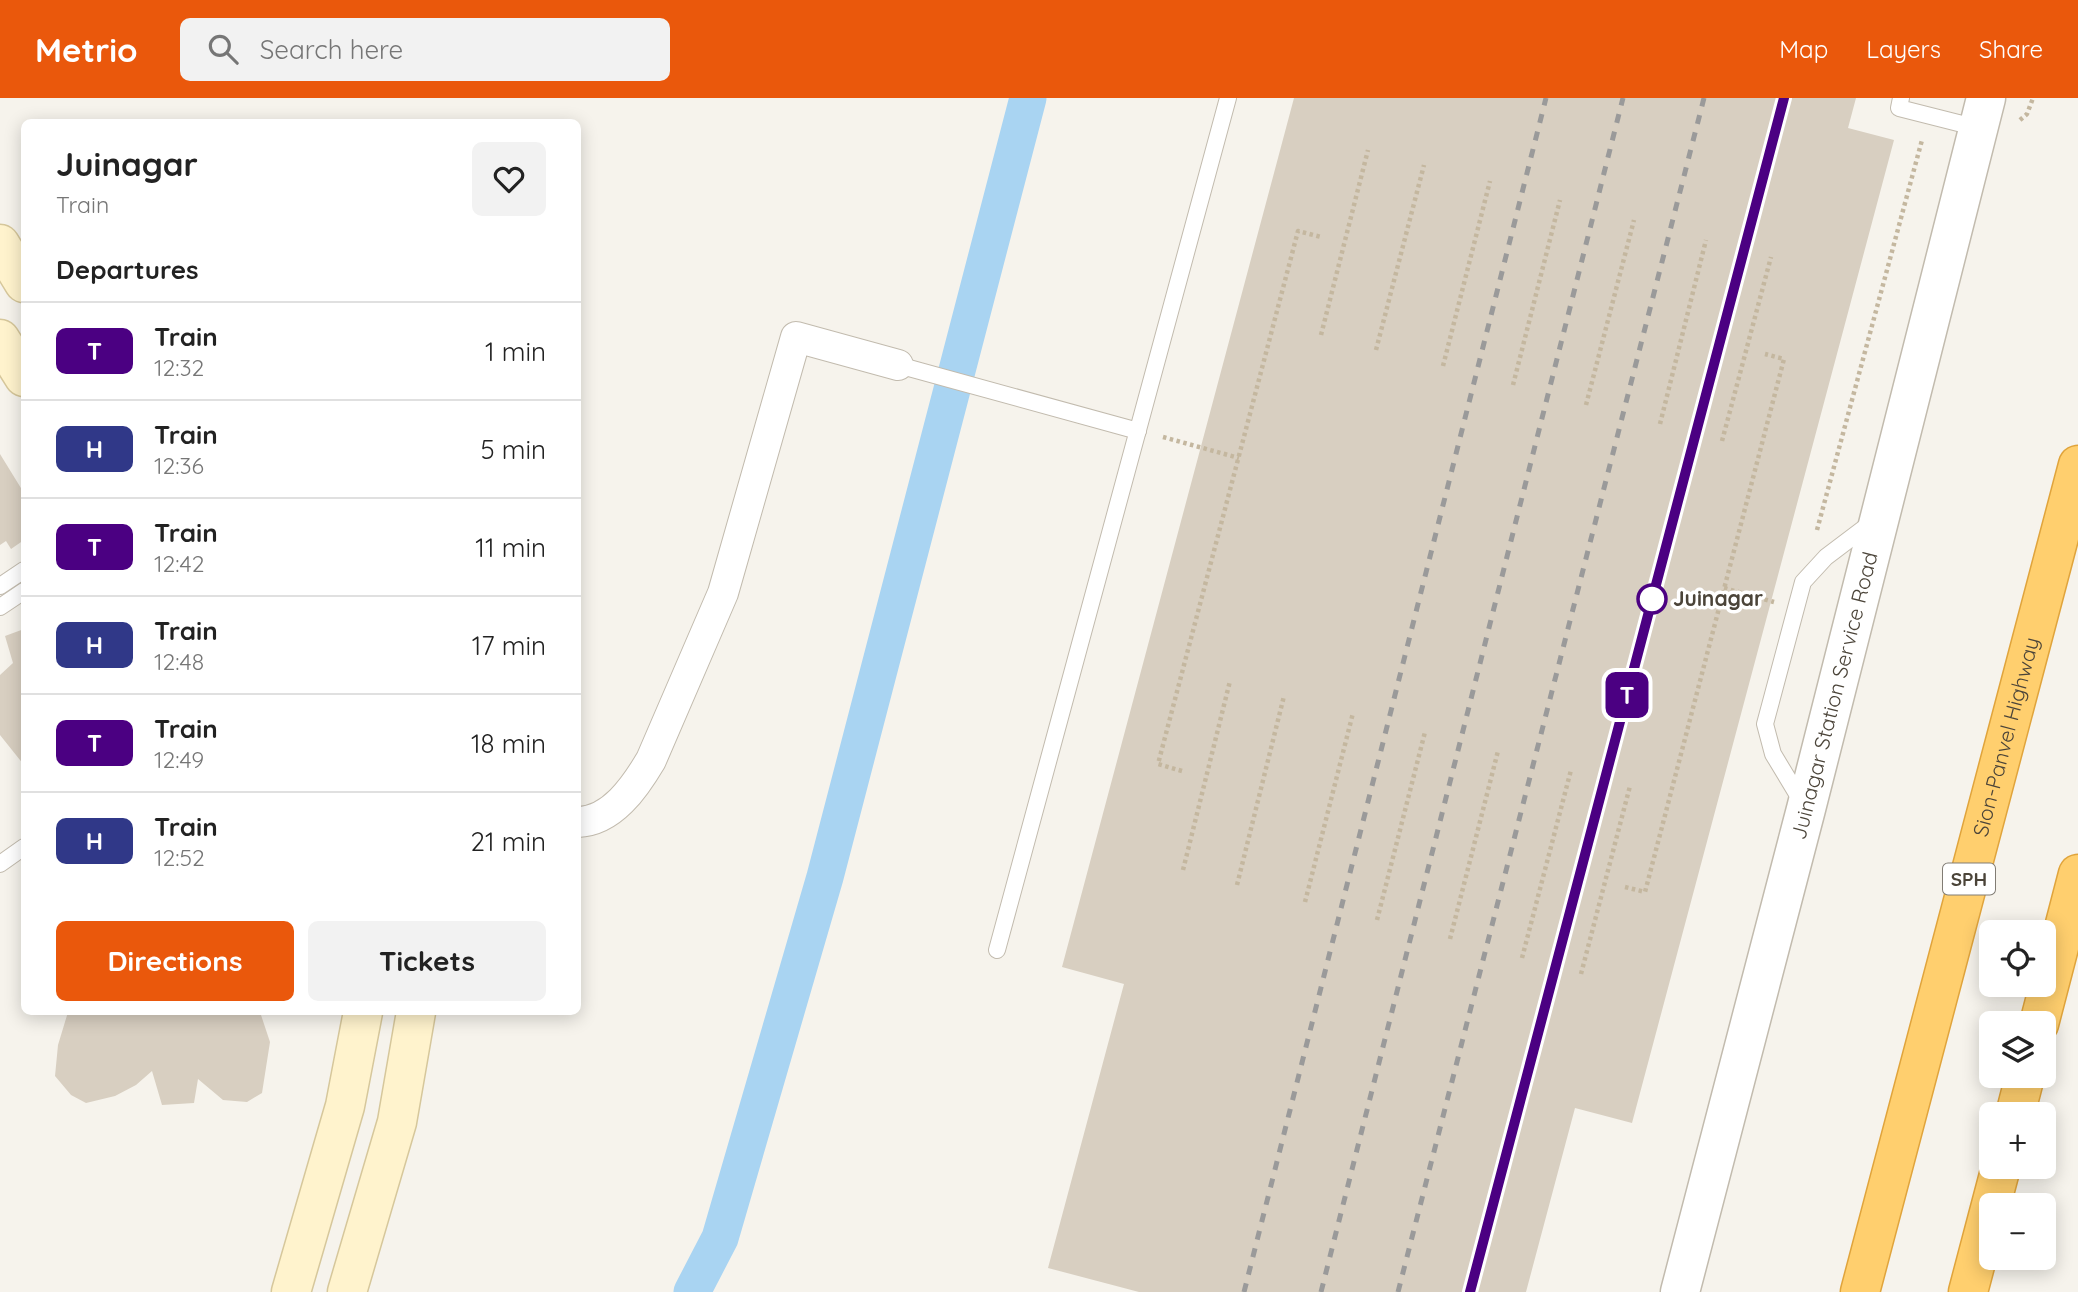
<!DOCTYPE html>
<html lang="en">
<head>
<meta charset="utf-8">
<style>
	:root { --surface:#fff; --page:#f2f2f2; --text:#222; --muted:#767676; --line:#e0e0e0; --accent:#ea580c }
	body { margin:0; font-family:Quicksand,sans-serif; background:var(--page); color:var(--text); height:100vh; display:flex; flex-direction:column; font-size:26px; white-space:nowrap }
	* { box-sizing:border-box; margin:0 }
	p { font-size:23px; color:var(--muted) }
	.icon { flex:none; width:38px; height:38px; fill:none; stroke:currentColor; stroke-width:2; stroke-linecap:round; stroke-linejoin:round }
	.map { position:relative; flex:1; overflow:hidden }
	.panel { position:absolute; left:21px; top:21px; width:560px; height:896px; display:flex; flex-direction:column; background:var(--surface); border-radius:10px; box-shadow:0 4px 18px #0003 }
	.panel>* { flex:none }
	.badge { padding:0 14px; border-radius:10px; font-size:24px; line-height:46px }
	.fabs { position:absolute; left:1979px; top:822px; display:grid; gap:14px }
	.fabs a { display:grid; place-items:center; width:77px; height:77px; border-radius:10px; background:var(--surface); box-shadow:0 4px 18px #0003; font-size:35px }
	.map>.badge { position:absolute; translate:-50% -50%; box-shadow:0 0 0 4px #fff }
	h2 { padding:0 35px; font-size:26px; line-height:63px }
	.round { display:grid; place-items:center; flex:none; width:74px; height:74px; border-radius:10px; background:var(--page) }
	.summary { display:flex; align-items:center; justify-content:space-between; height:119px; padding:0 35px }
	h1 { font-size:33px; font-weight:800; line-height:52px }
	.primary-button { display:flex; gap:14px; margin-top:auto; padding:14px 35px }
	.primary-button a { flex:1; height:80px; border-radius:10px; background:var(--accent); color:#fff; font-size:28px; font-weight:800; line-height:80px; text-align:center }
	.primary-button a+a { background:var(--page); color:var(--text) }
	ul { padding:0; list-style:none }
	li { display:flex; align-items:center; gap:21px; height:98px; padding:0 35px; border-top:2px solid var(--line) }
	li div { flex:1 }
	li b { display:block; font-size:26px }
	li em { font-style:normal }
	li .badge { min-width:77px; font-weight:700; text-align:center }
	header { display:flex; align-items:center; gap:42px; box-sizing:border-box; height:98px; padding:0 35px; background:var(--accent); color:#fff }
	header strong { font-size:33px }
	nav { display:flex; gap:38px; margin-inline-start:auto; font-size:24px }
	.search { width:490px; height:63px; background:var(--page); display:flex; align-items:center; gap:18px; box-sizing:border-box; padding:0 24px; border-radius:10px; color:var(--muted); font-size:26px }
	.map>svg:first-child { display:block }
</style>
</head>
<body>
<header>
<strong>Metrio</strong>
<div class="search"><svg class="icon" aria-label="search" viewBox="0 0 24 24"><circle cx="10" cy="10" r="6"/><path d="M15 15l6 6"/></svg>Search here</div>
<nav><a>Map</a><a>Layers</a><a>Share</a></nav>
</header>
<div class="map">
<svg width="2078" height="1194" viewBox="0 0 2078 1194">
	<rect width="100%" height="100%" fill="#f6f3ec"/>
	<g fill="none" stroke-linecap="round" stroke-linejoin="round">
		<polyline stroke="#a9d4f2" stroke-width="37" points="692,1194 720,1140 825,779 1028,0"/>
	</g>
	<g fill="#d8cfc1">
		<polygon points="1294,0 1856,0 1848,30 1894,42 1632,1025 1575,1010 1526,1194 1139,1194 1048,1170 1124,886 1062,869"/>
		<polygon points="0,356 24,395 24,430 21,432 24,442 11,451 6,443 0,447"/>
		<polygon points="24,531 24,667 0,637 0,577 13,565 5,538"/>
		<polygon points="68,914 260,914 270,944 262,995 247,1004 223,1002 198,981 194,1005 162,1007 152,973 136,987 115,998 86,1005 71,997 55,978 58,947"/>
	</g>
	<g fill="none" stroke-linecap="round" stroke-linejoin="round">
		<defs>
			<g id="service">
				<polyline points="1901,0 1899,10 1978,30"/>
				<polyline points="898,267 1138,333"/>
				<polyline points="0,488 24,472"/>
				<polyline points="0,509 24,493"/>
				<polyline points="1802,704 1773,656 1765,626 1803,484 1826,459 1871,425"/>
				<polyline points="0,766 24,749"/>
				<polyline points="997,852 1228,0"/>
			</g>
			<path id="minor" d="M 578,724 C 612,723 635,689 651,662 L 723,495 L 796,239 L 898,267"/>
			<g id="tertiary">
				<path id="s1" d="M 1680,1194 L 1806,711 L 1986,0"/>
			</g>
			<g id="secondary">
				<polyline points="0,146 24,185"/>
				<polyline points="0,241 24,279"/>
				<polyline points="291,1194 345,1008 363,914"/>
				<polyline points="347,1194 397,1024 416,914"/>
			</g>
			<g id="motorway">
				<polyline points="2039,926 2078,776"/>
				<polyline points="2015,1017 2025,978"/>
				<path id="s2" d="M 1860,1194 L 2078,367"/>
				<polyline points="1968,1194 2001,1069"/>
			</g>
		</defs>
		<use href="#service" stroke="#c2bbae" stroke-width="18"/>
		<use href="#minor" stroke="#c2bbae" stroke-width="32"/>
		<use href="#tertiary" stroke="#c2bbae" stroke-width="41"/>
		<use href="#secondary" stroke="#d6c79b" stroke-width="41"/>
		<use href="#motorway" stroke="#e0a43c" stroke-width="41"/>
		<g stroke="#c4b79f" stroke-width="4.5" stroke-dasharray="3.5 3.5" stroke-linecap="butt">
			<polyline points="2020,22 2027,16 2033,0"/>
			<polyline points="1321,237 1368,52"/>
			<polyline points="1376,252 1424,67"/>
			<polyline points="1443,268 1490,83"/>
			<polyline points="1513,287 1560,102"/>
			<polyline points="1586,307 1634,122"/>
			<polyline points="1660,326 1706,142"/>
			<polyline points="1163,339 1239,360"/>
			<polyline points="1722,343 1771,159"/>
			<polyline points="1817,432 1922,42"/>
			<polyline points="1724,490 1774,504"/>
			<polyline points="1182,673 1158,666 1298,133 1321,139"/>
			<polyline points="1183,772 1230,583"/>
			<polyline points="1237,787 1284,598"/>
			<polyline points="1625,789 1645,794 1784,261 1765,256"/>
			<polyline points="1305,804 1353,615"/>
			<polyline points="1377,822 1425,634"/>
			<polyline points="1450,841 1498,653"/>
			<polyline points="1522,860 1571,672"/>
			<polyline points="1581,876 1630,688"/>
		</g>
		<use href="#service" stroke="#fff" stroke-width="16"/>
		<use href="#minor" stroke="#fff" stroke-width="30"/>
		<use href="#tertiary" stroke="#fff" stroke-width="38"/>
		<use href="#secondary" stroke="#fff3cd" stroke-width="38"/>
		<use href="#motorway" stroke="#ffcf6e" stroke-width="38"/>
		<g stroke="#9a9a9a" stroke-width="5" stroke-dasharray="9 9" stroke-linecap="butt">
			<polyline points="1244,1194 1546,0"/>
			<polyline points="1321,1194 1623,0"/>
			<polyline points="1398,1194 1704,0"/>
			<polyline points="1470,1194 1784,0"/>
		</g>
	</g>
	<g fill="none" stroke-linecap="round" stroke-linejoin="round">
		<defs>
			<polyline id="line" points="1470,1194 1784,0"/>
		</defs>
		<use href="#line" stroke="#fff" stroke-width="16"/>
		<use href="#line" stroke="#4b0082" stroke-width="10"/>
	</g>
	<circle fill="#fff" stroke="#4b0082" stroke-width="3.5" cx="1652" cy="501" r="14"/>
	<g text-anchor="middle" stroke-width="7" stroke-linejoin="round" paint-order="stroke">
		<rect fill="#fff" stroke="#817c74" stroke-width="2" x="1943" y="765.5" width="52" height="31" rx="5"/>
		<g font-size="19" font-weight="bold" fill="#4b4439">
			<text x="1969" y="788">SPH</text>
		</g>
		<g font-size="21" font-weight="bold" fill="#4b4439" stroke="#fff" text-anchor="start">
			<text x="1673" y="508">Juinagar</text>
		</g>
		<g font-size="21" fill="#4b4439" stroke="#fff">
			<text dy="7" stroke="none"><textPath href="#s1" startOffset="616">Juinagar Station Service Road</textPath></text>
			<text dy="7" stroke="none"><textPath href="#s2" startOffset="574">Sion-Panvel Highway</textPath></text>
		</g>
	</g>
</svg>
<div class="fabs">
<a><svg class="icon" aria-label="locate" viewBox="0 0 24 24"><circle cx="12" cy="12" r="6"/><path d="M12 2v4M12 18v4M2 12h4M18 12h4"/></svg></a>
<a><svg class="icon" aria-label="layers" viewBox="0 0 24 24"><path d="M12 4l9 5-9 5-9-5zM3 14l9 5 9-5"/></svg></a>
<a>+</a>
<a>−</a>
</div>
<b class="badge" style="left:1627px;top:597px;background:#4b0082;color:#fff">T</b>
<section class="panel">
<div class="summary"><div><h1>Juinagar</h1><p>Train</p></div><a class="round"><svg class="icon" aria-label="heart" viewBox="0 0 24 24"><path d="M12 20l-8-8c-3-5 5-10 8-4 3-6 11-1 8 4z"/></svg></a></div>
<h2>Departures</h2>
<ul>
<li><span class="badge" style="background:#4b0082;color:#fff">T</span><div><b>Train</b><p>12:32</p></div><em>1 min</em></li>
<li><span class="badge" style="background:#303888;color:#fff">H</span><div><b>Train</b><p>12:36</p></div><em>5 min</em></li>
<li><span class="badge" style="background:#4b0082;color:#fff">T</span><div><b>Train</b><p>12:42</p></div><em>11 min</em></li>
<li><span class="badge" style="background:#303888;color:#fff">H</span><div><b>Train</b><p>12:48</p></div><em>17 min</em></li>
<li><span class="badge" style="background:#4b0082;color:#fff">T</span><div><b>Train</b><p>12:49</p></div><em>18 min</em></li>
<li><span class="badge" style="background:#303888;color:#fff">H</span><div><b>Train</b><p>12:52</p></div><em>21 min</em></li>
</ul>
<div class="primary-button"><a>Directions</a><a>Tickets</a></div>
</section>
</div>
</body>
</html>
